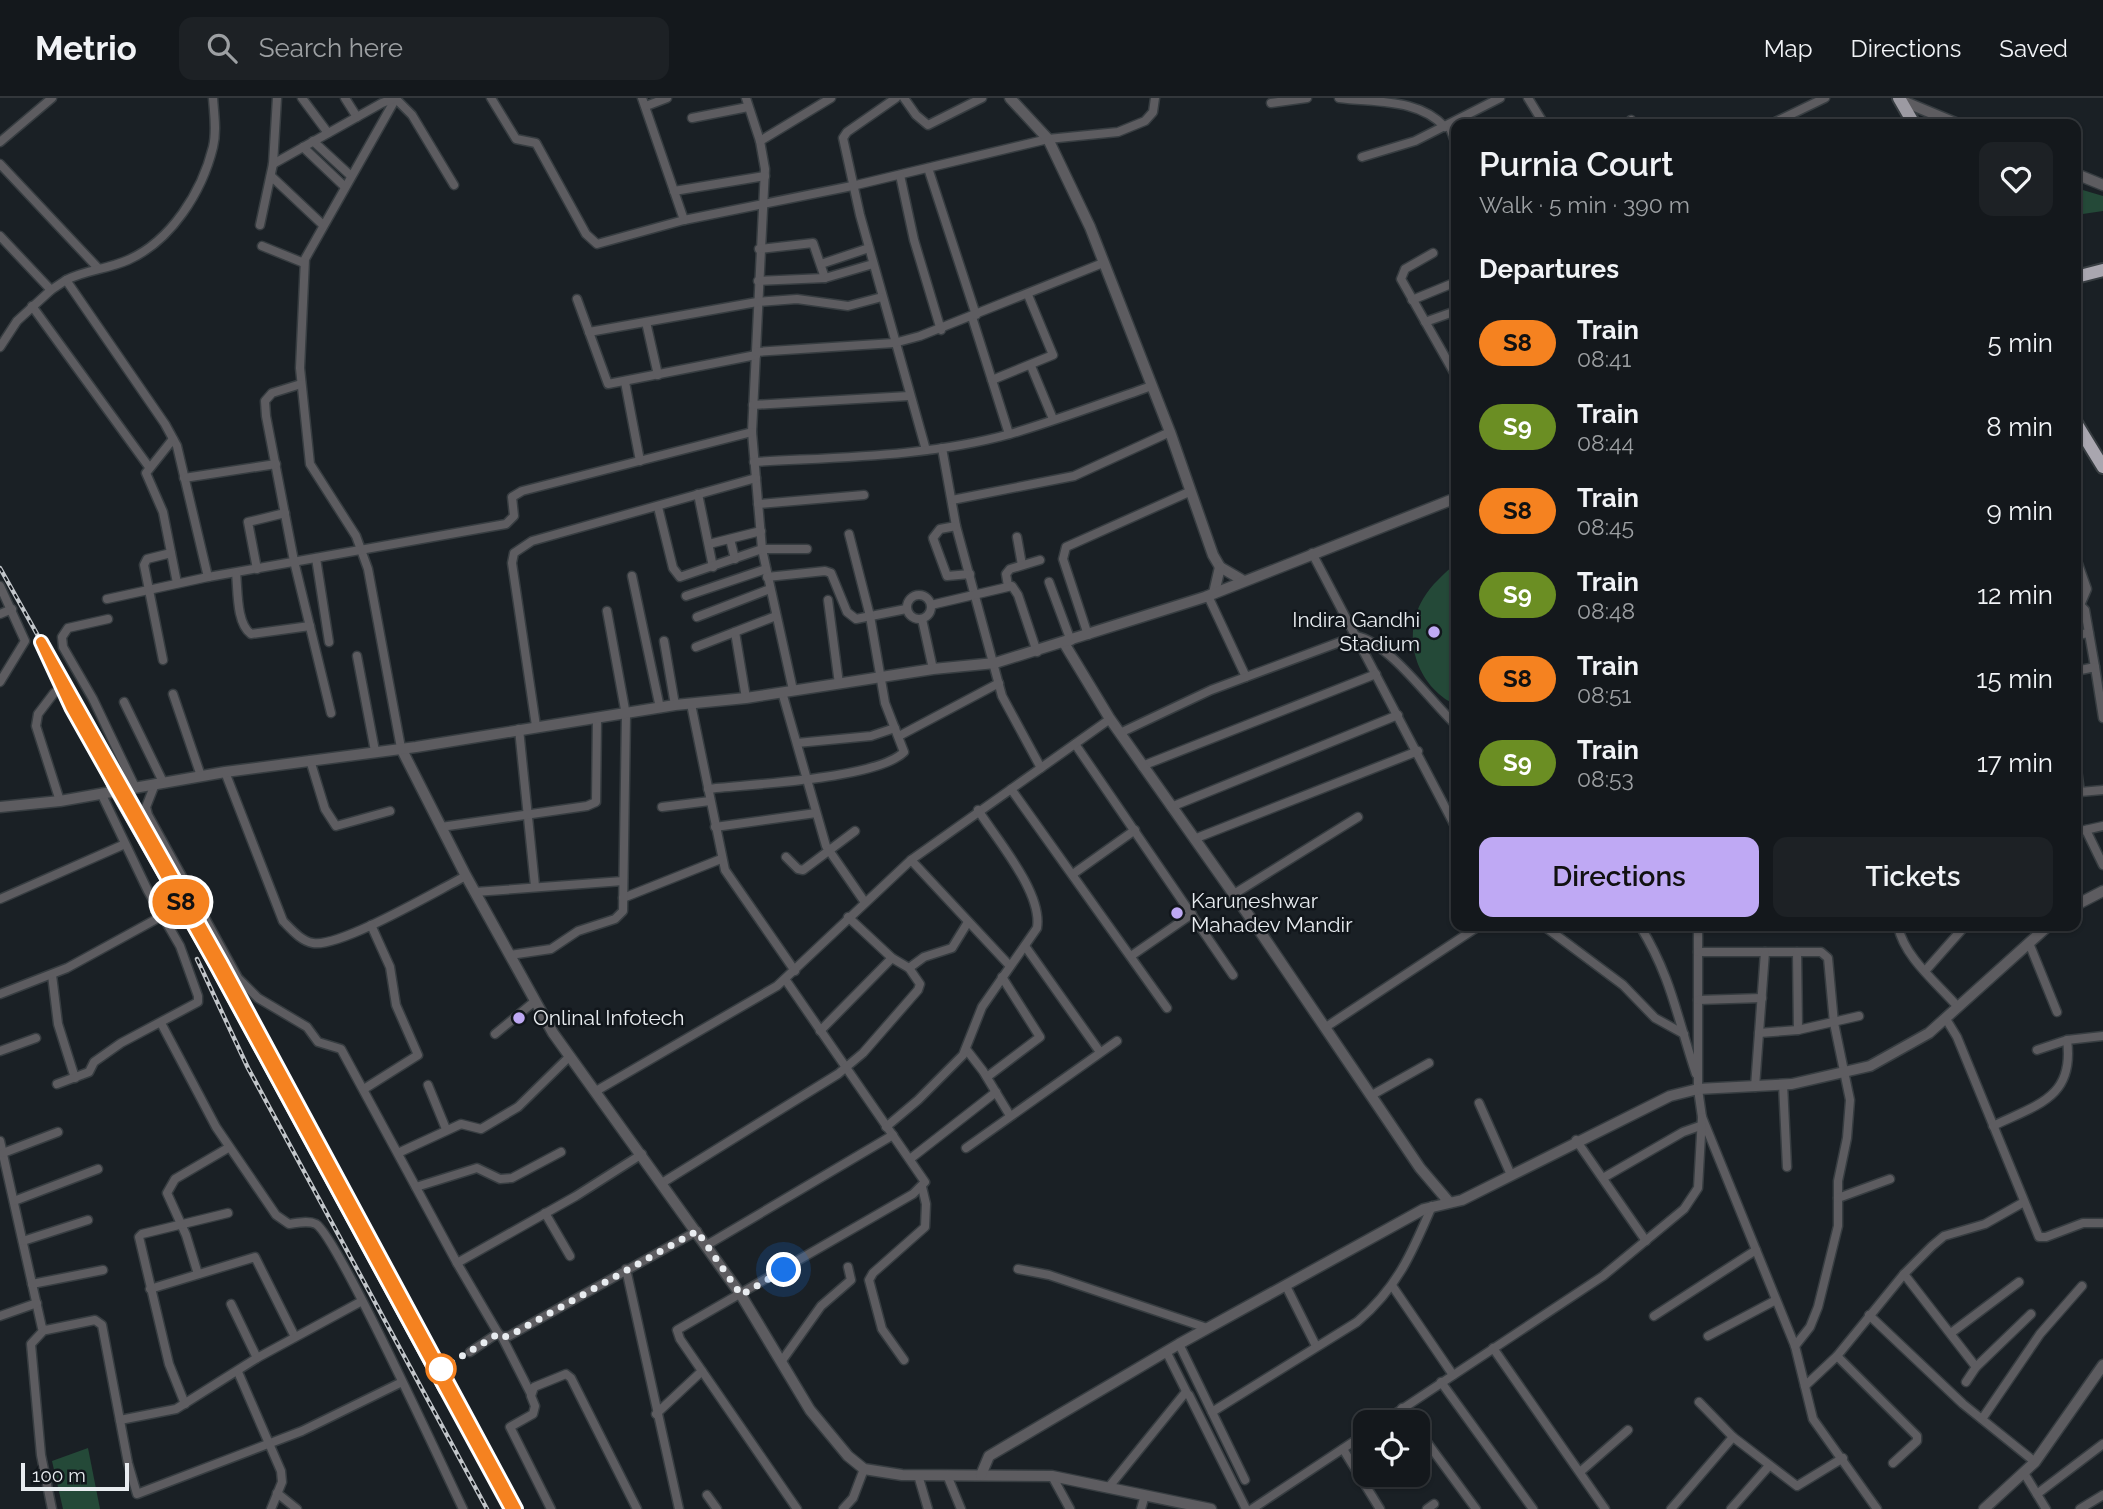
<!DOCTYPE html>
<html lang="en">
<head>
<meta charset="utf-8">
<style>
	:root { --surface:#14181c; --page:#1d2125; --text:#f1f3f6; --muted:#9da0a3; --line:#33373b; --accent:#bfa9f4 }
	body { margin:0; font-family:Raleway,sans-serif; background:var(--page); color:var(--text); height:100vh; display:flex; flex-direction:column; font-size:26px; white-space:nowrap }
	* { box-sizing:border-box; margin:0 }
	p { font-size:23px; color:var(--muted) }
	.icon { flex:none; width:38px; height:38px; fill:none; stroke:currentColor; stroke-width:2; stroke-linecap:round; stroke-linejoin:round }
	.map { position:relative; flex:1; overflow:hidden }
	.side { position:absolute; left:1451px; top:21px; width:630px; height:812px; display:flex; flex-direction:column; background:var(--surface); border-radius:14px; box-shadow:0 2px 5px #0004,0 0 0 2px var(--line) }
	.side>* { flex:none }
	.badge { padding:0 14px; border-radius:23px; font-size:24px; line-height:46px }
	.controls { position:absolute; left:1353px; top:1312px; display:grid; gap:14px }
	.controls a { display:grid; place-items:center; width:77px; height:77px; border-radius:14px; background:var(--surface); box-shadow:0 2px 5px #0004,0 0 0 2px var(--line); font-size:35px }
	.scale { position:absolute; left:21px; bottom:18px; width:108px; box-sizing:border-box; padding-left:7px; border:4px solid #e8ecf0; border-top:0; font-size:19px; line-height:24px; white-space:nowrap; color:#e8ecf0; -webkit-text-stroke:5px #11161b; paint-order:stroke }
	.you { position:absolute; width:35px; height:35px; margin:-18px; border:5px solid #fff; border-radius:50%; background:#1a73e8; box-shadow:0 0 0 10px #1a73e833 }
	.map>.badge { position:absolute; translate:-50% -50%; box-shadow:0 0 0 4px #fff }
	h2 { padding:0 28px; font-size:26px; line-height:63px }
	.round { display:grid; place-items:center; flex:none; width:74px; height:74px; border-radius:14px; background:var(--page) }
	.head { display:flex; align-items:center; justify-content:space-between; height:119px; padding:0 28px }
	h1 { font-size:33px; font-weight:600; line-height:52px }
	.cta { display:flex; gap:14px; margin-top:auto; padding:14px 28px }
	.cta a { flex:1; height:80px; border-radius:14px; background:var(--accent); color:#111; font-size:28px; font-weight:600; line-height:80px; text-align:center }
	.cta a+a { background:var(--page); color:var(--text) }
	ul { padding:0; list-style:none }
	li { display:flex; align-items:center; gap:21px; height:84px; padding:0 28px }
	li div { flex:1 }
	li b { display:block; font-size:26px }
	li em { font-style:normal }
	li .badge { min-width:77px; font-weight:700; text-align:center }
	header { display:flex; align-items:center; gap:42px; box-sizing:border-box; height:98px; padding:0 35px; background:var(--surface); border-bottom:2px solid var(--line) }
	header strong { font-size:33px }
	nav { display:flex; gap:38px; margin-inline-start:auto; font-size:24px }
	.search { width:490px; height:63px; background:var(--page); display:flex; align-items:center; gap:18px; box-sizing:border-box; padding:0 24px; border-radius:14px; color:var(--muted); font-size:26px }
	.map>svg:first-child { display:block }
</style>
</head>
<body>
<header>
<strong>Metrio</strong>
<div class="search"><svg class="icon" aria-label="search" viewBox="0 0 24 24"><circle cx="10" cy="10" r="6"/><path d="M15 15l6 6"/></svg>Search here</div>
<nav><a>Map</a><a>Directions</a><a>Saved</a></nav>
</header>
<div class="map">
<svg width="2103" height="1411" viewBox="0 0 2103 1411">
	<rect width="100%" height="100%" fill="#1a2025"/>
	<g fill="#244938">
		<polygon points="2076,90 2103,98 2103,113 2076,117"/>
		<path d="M 1456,465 L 1456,607 C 1416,588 1401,538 1423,501 C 1431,487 1444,476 1456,465 Z"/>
		<polygon points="88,1350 100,1411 63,1411 52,1363"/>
	</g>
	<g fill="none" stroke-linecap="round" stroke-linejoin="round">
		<defs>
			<g id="minor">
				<polyline points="302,0 328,35"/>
				<polyline points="345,0 357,19"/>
				<polyline points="396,0 305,161 300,270 310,366 356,438 368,471 401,650"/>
				<polyline points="491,0 516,41 536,45 586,136 597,146 684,122 852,88 1048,41 1118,34 1145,23 1153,14 1155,0"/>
				<polyline points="642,0 684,122"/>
				<polyline points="746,0 760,43 765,71 752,334 762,451 793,592"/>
				<polyline points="896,0 847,34 843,40 860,117 926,352"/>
				<polyline points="904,0 916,17 928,27 982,0"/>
				<path d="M 1339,0 C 1376,5 1418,0 1445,29"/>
				<polyline points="1528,0 1544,26"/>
				<polyline points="1271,5 1307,0"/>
				<polyline points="646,8 667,0"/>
				<polyline points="692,20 748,9"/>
				<polyline points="1631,22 1633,26"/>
				<polyline points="1771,26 1825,0"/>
				<polyline points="1449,27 1456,46"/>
				<polyline points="313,43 351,78"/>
				<polyline points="760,43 831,0"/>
				<polyline points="0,44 52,0"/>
				<polyline points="303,49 345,89"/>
				<polyline points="1362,59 1415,43 1500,0"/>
				<polyline points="0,66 98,170"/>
				<polyline points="273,66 382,5 395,0 412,17 454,87"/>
				<polyline points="928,70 976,217"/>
				<polyline points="900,77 914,142 941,232"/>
				<polyline points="271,78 323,127"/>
				<polyline points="674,93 765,78"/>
				<polyline points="260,127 273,66 277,0"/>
				<polyline points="0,138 51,192 66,182 165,326 177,348 208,479 506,426 514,418 512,399 522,393 752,334"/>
				<polyline points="262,148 304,165"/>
				<polyline points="759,151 813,145 825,180"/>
				<polyline points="1433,155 1405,171 1401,181 1456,278"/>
				<polyline points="821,166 869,150"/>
				<path d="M 66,182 C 86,172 108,171 128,162 C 171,143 202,94 213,49 C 217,33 214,16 213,0"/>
				<polyline points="758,183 825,180 873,166"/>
				<polyline points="577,201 608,286 756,257"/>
				<polyline points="1412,202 1456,184"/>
				<polyline points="32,208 149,369"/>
				<polyline points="972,219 1009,336"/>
				<polyline points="646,224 658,277"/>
				<polyline points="1425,224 1456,213"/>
				<polyline points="589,234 757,204 797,201 848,208 882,199"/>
				<polyline points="0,249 17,223 51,192"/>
				<polyline points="756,254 894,245 920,238 1103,165"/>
				<polyline points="1031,268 1053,321"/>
				<polyline points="992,282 1053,257 1028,197"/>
				<polyline points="625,284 640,363"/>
				<polyline points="301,286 272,295 265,303 266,318 294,463 331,615"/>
				<polyline points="753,307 909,298"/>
				<polyline points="173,341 146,375 163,414 177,485"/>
				<polyline points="942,350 956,428 1002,598 1041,670"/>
				<path d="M 754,364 C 839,359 927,359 1010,336 C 1058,322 1105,304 1152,288"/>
				<polyline points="184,380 276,366"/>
				<polyline points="698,396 713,469"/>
				<polyline points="952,402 1074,378 1170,334"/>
				<polyline points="758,406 864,397"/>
				<polyline points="658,409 673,470 680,479 762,451 807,451"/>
				<polyline points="956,428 940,431 933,440 947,478 970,476"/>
				<polyline points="1017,439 1022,467"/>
				<polyline points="730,441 735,461"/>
				<polyline points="709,446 761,433"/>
				<polyline points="1312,455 1456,730"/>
				<polyline points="316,460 329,544"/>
				<polyline points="2076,460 2087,491 2081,505"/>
				<polyline points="257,471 248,424 285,415"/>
				<path d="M 236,475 C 238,492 236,525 251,536 L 310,528"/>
				<polyline points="632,478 660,610"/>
				<polyline points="767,479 825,473 831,475 847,514 856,521 906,511"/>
				<polyline points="1049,484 1071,543"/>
				<polyline points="0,488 25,543 0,584"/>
				<polyline points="1008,488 1006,476 1010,471 1040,462"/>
				<circle cx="919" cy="509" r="12"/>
				<polyline points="686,498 766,471"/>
				<polyline points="1208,498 1246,579"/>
				<polyline points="107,501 208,479"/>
				<polyline points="828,502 839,586"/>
				<polyline points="2076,503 2085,512 2095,569"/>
				<polyline points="931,507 1012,488 1018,497 1037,554"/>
				<polyline points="0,516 12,511"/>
				<polyline points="697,519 770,491"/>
				<polyline points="108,521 68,530 62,539 63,549 93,601 135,689"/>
				<polyline points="922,521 933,571"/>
				<polyline points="735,534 746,600"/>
				<polyline points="1088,537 1063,461 1066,449 1189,394"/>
				<polyline points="2076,537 2089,535"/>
				<polyline points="664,543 675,607"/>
				<polyline points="696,549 776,518"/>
				<polyline points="357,558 375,653"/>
				<polyline points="163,562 144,467 147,461 171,455"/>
				<polyline points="2076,573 2095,569 2103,620"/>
				<polyline points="782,594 826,748 864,803"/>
				<polyline points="54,595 38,616 36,628 60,703"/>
				<polyline points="173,596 201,678"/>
				<polyline points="124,604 163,684"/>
				<polyline points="691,606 725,772 795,873"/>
				<polyline points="536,628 512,465 514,455 532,443 756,380"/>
				<polyline points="519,631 535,788"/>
				<path d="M 1120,635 L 1211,592 L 1356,538 C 1390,545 1430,603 1456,627"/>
				<polyline points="899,638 999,585"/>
				<polyline points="797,645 871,638 895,630"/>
				<polyline points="1075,646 1233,877"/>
				<polyline points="310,662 325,711 336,728 390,713"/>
				<polyline points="2076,664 2080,694 2103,692"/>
				<polyline points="1142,668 1376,576"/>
				<path d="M 225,674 L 283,823 C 292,832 301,843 313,845 C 340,850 438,792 466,778"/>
				<polyline points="155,686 146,709 148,717 238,880 258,900 307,929 318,944 341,951 457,1165 498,1235 502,1239 509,1238 697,1133"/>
				<path d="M 708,691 C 751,686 877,681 904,654 L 885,605 L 870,518 L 849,436"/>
				<polyline points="1011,691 1167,910"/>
				<polyline points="662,709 710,703"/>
				<polyline points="1171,709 1398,617"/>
				<polyline points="441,729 587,708 596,704 597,621"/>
				<polyline points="715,729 816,715"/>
				<polyline points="2086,732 2103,767"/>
				<polyline points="2076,734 2103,728"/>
				<polyline points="1194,741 1418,653"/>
				<polyline points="786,759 798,771 803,772 855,733"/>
				<polyline points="911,762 1010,868"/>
				<polyline points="1073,776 1135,732"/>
				<polyline points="475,794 623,783"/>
				<polyline points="1234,796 1358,719"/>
				<polyline points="623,800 721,761"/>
				<polyline points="0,801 125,746"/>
				<polyline points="1544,828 1623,887 1655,920 1684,936"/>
				<path d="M 1640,828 C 1672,880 1677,920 1696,976"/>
				<polyline points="1698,828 1698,991 1702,1019 1795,1248 1813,1321 1877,1411"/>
				<path d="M 1898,828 C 1904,859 1937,885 1957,908"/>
				<polyline points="2029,845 2057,914"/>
				<polyline points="1025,848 1100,954"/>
				<polyline points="1698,854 1821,854 1828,860 1834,925 1850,1002 1847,1040 1838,1083 1838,1128 1818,1209 1810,1229 1795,1248"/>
				<polyline points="1797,854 1798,932"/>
				<polyline points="510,857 551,851 578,833 615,821 623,813 626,617 607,513"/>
				<polyline points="1131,858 1192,816"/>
				<polyline points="909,870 924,859 952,850 968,824"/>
				<polyline points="1926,872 1965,828"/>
				<polyline points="52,877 58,926 75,980"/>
				<polyline points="785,881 925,1084 913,1096 677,1232 680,1241 797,1411"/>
				<polyline points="0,896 67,870 162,818"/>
				<polyline points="1698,902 1762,900"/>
				<polyline points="1946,921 1957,939 2039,1139 2046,1139 2083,1125 2103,1125"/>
				<path d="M 161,925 L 216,1029 L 276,1117 L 289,1126 C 297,1125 308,1122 316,1126 C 337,1138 444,1372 463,1411"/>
				<polyline points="1326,929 1479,828"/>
				<polyline points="820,933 892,860"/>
				<polyline points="1759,935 1798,932 1859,918"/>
				<polyline points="495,936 535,903"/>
				<polyline points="966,951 983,973 1009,1016"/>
				<polyline points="2037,952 2067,942 2103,938"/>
				<polyline points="0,953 36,940"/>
				<polyline points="987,979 1040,939 1002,879"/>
				<polyline points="57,986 89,974 94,964 121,945 198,904 198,898 180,848 148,793 101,695"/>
				<polyline points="1783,986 1787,1069"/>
				<polyline points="428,987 446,1031"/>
				<polyline points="1755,989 1765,854"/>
				<polyline points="364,991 418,957 396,907 390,869 371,827"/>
				<polyline points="596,993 777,888 911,762 1110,621"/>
				<polyline points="1372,997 1429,965"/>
				<polyline points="1479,1005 1511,1077"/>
				<path d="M 1993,1028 C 2036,1007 2075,1000 2067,942"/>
				<path d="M 886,1029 L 918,1002 L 963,957 L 982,909 L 1037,830 C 1043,795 997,742 978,712"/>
				<polyline points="1576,1042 1646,1143"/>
				<polyline points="0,1043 42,1230 46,1232 95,1222 102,1227 128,1365 137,1396 302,1333 400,1285"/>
				<polyline points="966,1050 1117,943"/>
				<polyline points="3,1055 58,1034"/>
				<polyline points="398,1055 461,1026 481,1031 518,1009 569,959"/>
				<polyline points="910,1061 996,994"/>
				<polyline points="1603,1080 1683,1034 1700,1028"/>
				<polyline points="662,1085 838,976 863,955 918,892 920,886 909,870 892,860 848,819"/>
				<polyline points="416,1089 477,1070 500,1081 512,1080 561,1054"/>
				<polyline points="1838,1100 1890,1081"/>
				<polyline points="14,1103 98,1071"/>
				<polyline points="545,1115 570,1158"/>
				<polyline points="23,1143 88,1122"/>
				<polyline points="707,1147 893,1037"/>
				<polyline points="457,1165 576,1098 642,1056"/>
				<polyline points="626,1171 679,1411"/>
				<polyline points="1018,1171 1049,1177 1207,1230"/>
				<polyline points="198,1176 186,1137 167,1095 175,1081 228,1050"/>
				<polyline points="1904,1176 1976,1269"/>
				<polyline points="32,1186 103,1172"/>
				<polyline points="1286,1188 1316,1248"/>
				<polyline points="1393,1189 1453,1277"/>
				<polyline points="150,1191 255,1159 295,1239"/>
				<polyline points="231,1206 257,1260"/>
				<polyline points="1869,1217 1963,1306 2035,1364"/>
				<polyline points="0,1218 37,1205"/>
				<polyline points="1654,1218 1756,1152"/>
				<polyline points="44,1232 31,1246 41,1357 52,1411"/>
				<polyline points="1951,1235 2019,1184"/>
				<polyline points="1708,1238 1776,1202"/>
				<polyline points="502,1239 531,1296"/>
				<polyline points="1179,1246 1245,1382"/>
				<polyline points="1493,1250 1605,1411"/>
				<polyline points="1166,1253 1187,1295"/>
				<polyline points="470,1254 498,1235"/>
				<polyline points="1837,1258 1917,1338 1917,1343 1893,1365"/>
				<polyline points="904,1262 882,1231 869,1182 873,1175 925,1129 926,1106 922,1089"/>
				<polyline points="781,1264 821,1208 851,1182 848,1169"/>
				<polyline points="238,1274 281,1373 282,1384 271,1411"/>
				<polyline points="1441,1284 1533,1411"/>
				<polyline points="1966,1284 1976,1269 2031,1216"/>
				<polyline points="1805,1288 1837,1258 1904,1176 1932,1148 1944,1138 1985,1126 2024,1104"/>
				<polyline points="1699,1304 1733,1339 1797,1388 1843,1360"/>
				<polyline points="185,1306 169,1266 139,1139 142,1136 228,1115"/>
				<polyline points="1402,1310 1412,1325"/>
				<path d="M 1212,1314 L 1357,1224 C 1397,1190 1412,1155 1432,1108"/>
				<polyline points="656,1316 702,1273"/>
				<polyline points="1982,1321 2040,1236 2082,1188"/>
				<polyline points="120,1322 176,1311 257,1260 362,1203"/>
				<polyline points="1381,1325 1603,1178 1684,1111 1698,1090 1702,1019"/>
				<polyline points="1418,1332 1476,1411"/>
				<polyline points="1343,1351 1380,1411"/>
				<polyline points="1580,1374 1628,1332"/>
				<polyline points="2024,1375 2046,1411"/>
				<polyline points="918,1377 928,1411"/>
				<polyline points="947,1377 961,1411"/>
				<polyline points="1052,1378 1070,1411"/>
				<polyline points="1108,1390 1185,1295 1189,1297 1246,1411"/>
				<polyline points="277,1395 297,1411"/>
				<polyline points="2037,1396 2103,1346"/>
				<polyline points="707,1397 717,1411"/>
				<polyline points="551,1411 510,1329 533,1316 535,1308 531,1298 534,1289 566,1276 571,1280 637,1411"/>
				<polyline points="843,1411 853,1400 864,1371"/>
				<polyline points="1141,1411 1145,1397"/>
				<polyline points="1252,1411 1365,1336"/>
				<polyline points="1427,1411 1434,1406"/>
				<polyline points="1671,1411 1733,1339"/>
				<polyline points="1731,1411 1768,1369"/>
				<polyline points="2080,1411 2103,1397"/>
			</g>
			<g id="tertiary">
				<polyline points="1010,0 1048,41 1090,129 1170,334 1213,457 1220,469 1244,483"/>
				<polyline points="1900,2 1958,26"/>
				<polyline points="2076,76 2103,87"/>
				<polyline points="1214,495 1220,469"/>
				<polyline points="1064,545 1110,621 1259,832 1420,1070 1449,1104"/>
				<polyline points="401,650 466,778 553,935 741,1197 810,1312 848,1358 864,1371 902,1377 1052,1378 1211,1411"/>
				<polyline points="0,709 60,703 225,674 416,649 675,607 746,600 933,571 995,565 1205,499 1456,400"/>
				<polyline points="2076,807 2103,793"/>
				<polyline points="981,1377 989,1358 1179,1246 1424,1111 1462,1102 1670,998 1698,991 1792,986 1870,968 1929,935 2048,828"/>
				<polyline points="1984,1411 2035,1364 2103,1267"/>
			</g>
			<polyline id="primary" points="1899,0 1914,26"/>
			<g id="trunk">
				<polyline points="2076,179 2103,172"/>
				<polyline points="2076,325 2103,369"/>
			</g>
		</defs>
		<use href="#minor" stroke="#373d41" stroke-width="11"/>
		<use href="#tertiary" stroke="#373d41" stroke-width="13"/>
		<use href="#primary" stroke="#373d41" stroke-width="16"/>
		<use href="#trunk" stroke="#373d41" stroke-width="16"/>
		<use href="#minor" stroke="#5d5c60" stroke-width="8"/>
		<use href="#tertiary" stroke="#5d5c60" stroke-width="10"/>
		<use href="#primary" stroke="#9c9aa2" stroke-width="12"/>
		<use href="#trunk" stroke="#a9a6af" stroke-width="12"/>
		<defs>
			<g id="rail">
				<polyline points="0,470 221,864 516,1411"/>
				<polyline points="83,636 111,693 211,869 441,1294"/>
				<polyline points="197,861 248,970 487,1411"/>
			</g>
		</defs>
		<use href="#rail" stroke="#c2c6ca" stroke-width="4.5"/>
		<use href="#rail" stroke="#11161b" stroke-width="2" stroke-dasharray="5" stroke-linecap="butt"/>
	</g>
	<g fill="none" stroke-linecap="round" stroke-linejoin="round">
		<defs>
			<polyline id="line" points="511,1411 216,867 71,609 41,544 221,864 516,1411"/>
		</defs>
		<use href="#line" stroke="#fff" stroke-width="16"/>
		<use href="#line" stroke="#f58220" stroke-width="10"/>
		<polyline stroke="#e8ecf0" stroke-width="7" stroke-dasharray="0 12.6" points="441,1271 498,1236 502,1239 509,1238 697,1133 741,1197 784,1172"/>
	</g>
	<g fill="#bfa9f4" stroke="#11161b" stroke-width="2.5">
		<circle cx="1434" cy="534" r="7"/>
		<circle cx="1177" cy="815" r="7"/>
		<circle cx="519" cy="920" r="7"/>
	</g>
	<circle fill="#fff" stroke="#f58220" stroke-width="3.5" cx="441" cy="1271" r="14"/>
	<g text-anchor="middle" stroke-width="5" stroke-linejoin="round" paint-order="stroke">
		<g font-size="21" fill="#e8ecf0" stroke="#11161b" text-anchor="start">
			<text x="1420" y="529" text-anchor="end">Indira Gandhi<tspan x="1420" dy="24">Stadium</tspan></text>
			<text x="1191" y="810">Karuneshwar<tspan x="1191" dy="24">Mahadev Mandir</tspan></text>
			<text x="533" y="927">Onlinal Infotech</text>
		</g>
	</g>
</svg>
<div class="controls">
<a><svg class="icon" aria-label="locate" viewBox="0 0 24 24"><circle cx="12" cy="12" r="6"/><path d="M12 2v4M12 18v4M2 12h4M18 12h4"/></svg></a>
</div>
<div class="scale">100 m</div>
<div class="you" style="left:784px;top:1172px"></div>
<b class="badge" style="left:181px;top:804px;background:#f58220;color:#111">S8</b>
<section class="side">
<div class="head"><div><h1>Purnia Court</h1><p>Walk · 5 min · 390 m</p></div><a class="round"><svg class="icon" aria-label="heart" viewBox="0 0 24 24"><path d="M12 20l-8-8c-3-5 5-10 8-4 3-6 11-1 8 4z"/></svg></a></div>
<h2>Departures</h2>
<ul>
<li><span class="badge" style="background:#f58220;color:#111">S8</span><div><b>Train</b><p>08:41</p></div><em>5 min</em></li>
<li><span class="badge" style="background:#6b8e23;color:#fff">S9</span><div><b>Train</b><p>08:44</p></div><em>8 min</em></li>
<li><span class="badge" style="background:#f58220;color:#111">S8</span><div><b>Train</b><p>08:45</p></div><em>9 min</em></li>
<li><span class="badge" style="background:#6b8e23;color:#fff">S9</span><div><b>Train</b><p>08:48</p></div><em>12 min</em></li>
<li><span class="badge" style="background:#f58220;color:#111">S8</span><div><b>Train</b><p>08:51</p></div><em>15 min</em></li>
<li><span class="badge" style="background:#6b8e23;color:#fff">S9</span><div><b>Train</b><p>08:53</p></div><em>17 min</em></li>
</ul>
<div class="cta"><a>Directions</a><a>Tickets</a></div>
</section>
</div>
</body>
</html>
